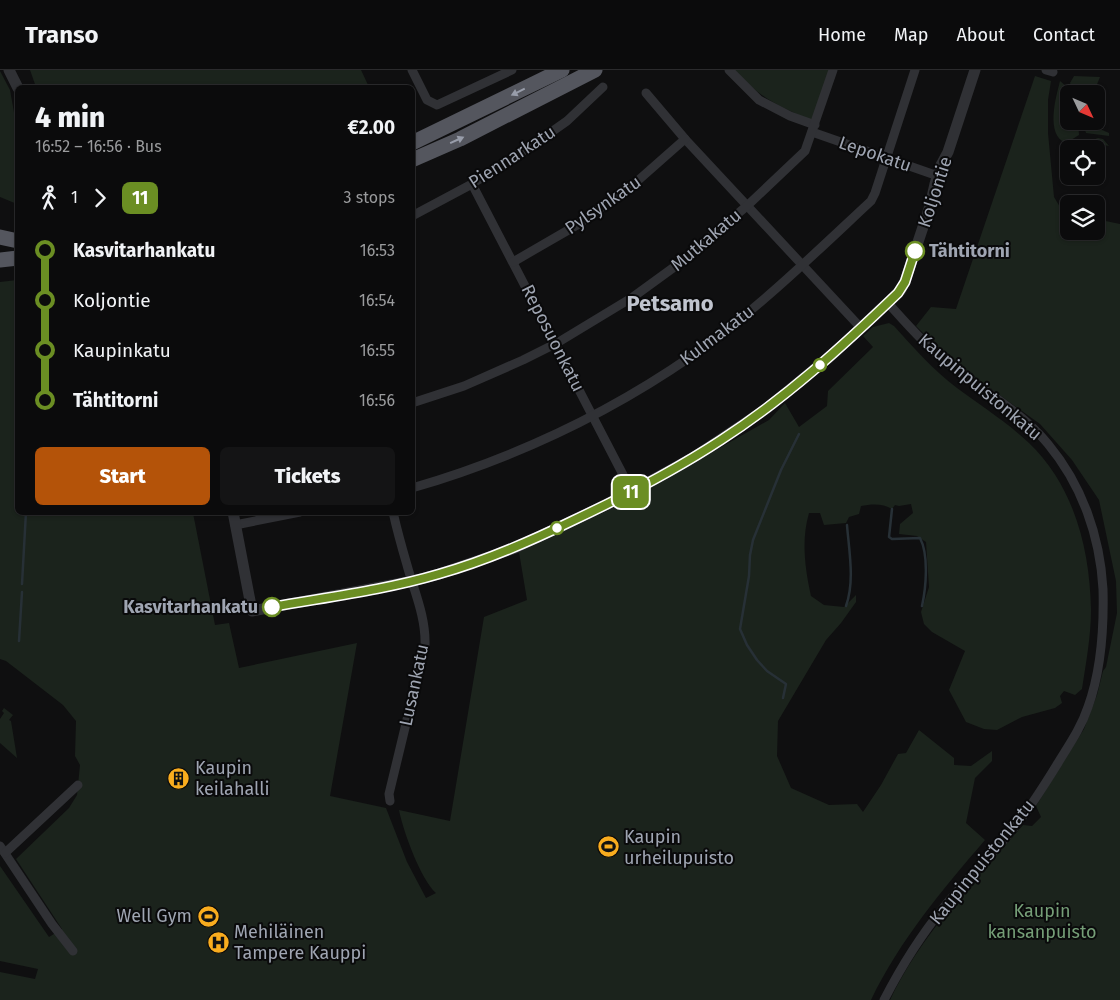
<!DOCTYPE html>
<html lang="en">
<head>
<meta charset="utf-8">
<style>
	:root { --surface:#0b0b0c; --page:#141415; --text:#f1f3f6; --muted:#9a9b9d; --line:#2b2b2d; --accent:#b45309 }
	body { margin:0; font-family:"Fira Sans",sans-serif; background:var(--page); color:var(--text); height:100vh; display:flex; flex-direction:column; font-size:19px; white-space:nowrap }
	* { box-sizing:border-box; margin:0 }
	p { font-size:16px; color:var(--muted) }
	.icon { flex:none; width:28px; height:28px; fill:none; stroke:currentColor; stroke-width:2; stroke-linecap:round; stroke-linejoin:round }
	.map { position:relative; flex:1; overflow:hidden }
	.drawer { position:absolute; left:15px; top:15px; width:400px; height:430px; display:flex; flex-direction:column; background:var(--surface); border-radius:8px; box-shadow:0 1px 4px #0004,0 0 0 1px var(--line) }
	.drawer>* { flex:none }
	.badge { padding:0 10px; border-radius:8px; font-size:18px; line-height:32px }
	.needle { width:32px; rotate:134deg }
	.tools { position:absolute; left:1060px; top:15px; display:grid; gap:10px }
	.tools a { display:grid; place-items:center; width:45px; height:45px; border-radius:8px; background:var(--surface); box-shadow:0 1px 4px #0004,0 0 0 1px var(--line); font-size:25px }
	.map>.badge { position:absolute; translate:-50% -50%; box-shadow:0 0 0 2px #fff }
	.legs { display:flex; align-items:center; gap:8px; height:55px; padding:0 20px; font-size:16px }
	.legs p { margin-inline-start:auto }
	.headline { display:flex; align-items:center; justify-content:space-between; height:85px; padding:0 20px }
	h1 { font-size:28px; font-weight:800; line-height:38px }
	.action { display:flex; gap:10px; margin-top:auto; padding:10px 20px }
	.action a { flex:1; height:58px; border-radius:8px; background:var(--accent); color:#fff; font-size:20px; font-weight:800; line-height:58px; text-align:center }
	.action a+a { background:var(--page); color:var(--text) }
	ul { padding:0 20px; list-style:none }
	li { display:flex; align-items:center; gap:18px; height:50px; font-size:19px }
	li i { display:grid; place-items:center; width:8px; height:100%; margin:0 6px; background:currentColor }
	li i::after { content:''; width:12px; height:12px; margin:-6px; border:4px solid; border-radius:50%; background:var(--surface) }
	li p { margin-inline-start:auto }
	li:first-child i { background:linear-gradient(#0000 50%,currentColor 0) }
	li:last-child i { background:linear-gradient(currentColor 50%,#0000 0) }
	header { display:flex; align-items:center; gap:30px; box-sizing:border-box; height:70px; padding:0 25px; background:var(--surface); border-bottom:1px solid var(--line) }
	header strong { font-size:24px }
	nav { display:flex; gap:28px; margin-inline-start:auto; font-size:18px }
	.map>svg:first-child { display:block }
</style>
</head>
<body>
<header>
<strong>Transo</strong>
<nav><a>Home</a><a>Map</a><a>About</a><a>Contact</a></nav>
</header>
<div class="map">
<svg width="1120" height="930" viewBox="0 0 1120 930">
	<rect width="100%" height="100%" fill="#0f0f10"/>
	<g fill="#1b231c">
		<polygon points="30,0 361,0 369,17 36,17"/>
		<path d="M 734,0 L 829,0 L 813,51 C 777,36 762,29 734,0 Z"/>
		<polygon points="0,1 10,20 17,59 17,134 0,127"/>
		<path d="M 1035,6 L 1051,11 L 1048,30 L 1048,63 L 1054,127 L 1060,137 L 1069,142 L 1069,161 L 1096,161 L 1096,149 L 1120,154 L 1120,930 L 890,930 C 921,864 975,810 1023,755 L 1032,756 L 1041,747 L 1036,736 L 1084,659 L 1097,625 L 1103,601 L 1106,597 L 1117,543 L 1116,511 L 1099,430 L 1072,390 L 1040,354 L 947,287 L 916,256 L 931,237 L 956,239 Z"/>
		<polygon points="1074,6 1100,7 1093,24 1076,24 1070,13"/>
		<path d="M 1060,11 L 1067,17 L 1070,24 L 1069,24 L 1069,51 L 1078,51 L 1079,65 L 1066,73 C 1045,65 1056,27 1060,11 Z"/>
		<polygon points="1082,51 1109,63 1109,66 1086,63"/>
		<polygon points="1098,68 1103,69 1109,76 1104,75 1097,90 1100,92 1096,93 1096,79 1087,79 1085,74 1087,72"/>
		<path d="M 17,210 L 18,442 L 193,443 L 215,555 L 229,553 L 239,598 L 357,573 L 330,726 L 386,738 L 407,792 L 426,828 L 436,823 C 421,810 403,761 399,740 L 450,751 L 484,547 L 527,530 L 519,482 L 621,434 L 769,350 L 785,333 L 799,357 L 827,336 L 828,321 L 873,277 L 863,266 L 873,257 L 889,253 L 894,256 C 914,278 933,300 957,318 C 981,336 1007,352 1029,373 C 1074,416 1090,479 1091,540 C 1091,566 1086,593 1082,619 L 1075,625 L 1064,621 L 1060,626 L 1062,633 L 1055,638 L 1022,647 L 997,660 L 984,659 L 966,652 L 949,620 L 965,581 L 932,562 L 924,554 L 921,542 L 929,517 L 926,472 L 917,466 L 899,464 L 900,454 L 913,443 L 911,434 L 899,436 L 895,435 L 892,439 C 883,433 871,434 861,436 L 859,444 L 849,447 L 846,453 L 824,455 L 820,443 L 809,443 C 801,470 805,499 811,526 L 824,535 L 844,537 L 856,525 L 856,532 L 841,553 L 826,570 L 778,651 L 777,686 L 791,718 L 829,735 L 857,734 L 863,742 L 881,715 L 898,684 L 906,683 L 919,660 L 954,688 L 954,695 L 971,696 L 992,681 L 992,691 L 975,708 L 966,753 L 985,770 C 942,820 900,870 871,930 L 0,930 L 0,902 L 35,909 L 38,899 L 0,891 L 0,796 L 49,867 L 62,859 L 16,789 L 69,738 L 77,725 L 80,695 L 75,686 L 76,651 L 63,635 L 6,591 L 0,589 L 0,212 Z"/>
		<polygon points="4,638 13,645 9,650 11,651 17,688 0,673 0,649 4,643 2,641"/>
	</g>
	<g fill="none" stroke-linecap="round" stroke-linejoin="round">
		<g stroke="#273036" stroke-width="2.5">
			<path d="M 892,439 L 889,467 L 892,469 L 920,468 C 929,485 926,518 922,536"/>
			<polyline points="22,514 26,442"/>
			<path d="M 846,536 C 855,511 849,481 847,455"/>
			<polyline points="19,571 22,522"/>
			<polyline points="783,628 786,614 767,601 757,590 747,575 740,559 749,506 750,485 753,470 781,400 799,364"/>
		</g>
		<g stroke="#303135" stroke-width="9">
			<polyline points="412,0 427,30 437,35 512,0"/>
			<polyline points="729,0 759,30 790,46 815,55"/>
			<polyline points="1046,0 1053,2"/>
			<polyline points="646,23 685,69 861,258"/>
			<polyline points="812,62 938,106"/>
			<polyline points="472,114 632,422"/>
			<polyline points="412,146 472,114 540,70 567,51 603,17"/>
			<polyline points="513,192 577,155 634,114 685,69"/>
			<polyline points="412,333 464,316 523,290 557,273 633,227 677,195 748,135 805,81 833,0"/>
			<path d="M 412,418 C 512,389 608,344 693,285 C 757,240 814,184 871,131 L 875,123 L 915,0"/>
			<polyline points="235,455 300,442"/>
			<path d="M 390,731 L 389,724 L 425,575 C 426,547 414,521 407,495 C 402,478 397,460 393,442"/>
			<polyline points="0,776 52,854 73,881"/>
			<polyline points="5,783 78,715"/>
			<path d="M 884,930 C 901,897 921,865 944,837 C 968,807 997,781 1020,750 C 1034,732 1046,712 1058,693 C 1069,675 1081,658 1088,637 C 1101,601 1104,557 1103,519 C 1100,466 1082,415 1048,374 C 1020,340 979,318 945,291 C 924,274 906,253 888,233"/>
		</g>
		<g stroke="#303135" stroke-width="11">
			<polyline points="9,0 18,18"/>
			<polyline points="233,442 252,541 413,511 439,504 515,478 614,431 694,387 766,339 833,284 901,220 906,208 930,136 935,114 941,95 948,82 975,0"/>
		</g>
		<g stroke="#54565e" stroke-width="15">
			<polyline points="412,73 562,0"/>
			<polyline points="412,90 460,69 595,0"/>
			<polyline points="0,167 18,171"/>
			<polyline points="0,190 18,188"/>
		</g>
	</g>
	<defs><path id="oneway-solid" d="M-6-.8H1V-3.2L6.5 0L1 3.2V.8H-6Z" transform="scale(1.25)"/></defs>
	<g fill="#989daa">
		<use href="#oneway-solid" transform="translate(518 22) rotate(154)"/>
		<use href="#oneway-solid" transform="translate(457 70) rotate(-24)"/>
	</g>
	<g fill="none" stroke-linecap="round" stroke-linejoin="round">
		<defs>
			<path id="line-1" d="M 272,537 C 328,527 385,520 439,504 C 485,491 529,472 572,451 C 623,427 674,401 721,370 C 786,328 843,276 898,223 L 905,212 L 915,181"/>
		</defs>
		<use href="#line-1" stroke="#fff" stroke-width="11"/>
		<use href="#line-1" stroke="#6b8e23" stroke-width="8"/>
	</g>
	<defs>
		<symbol id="building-disc" viewBox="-11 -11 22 22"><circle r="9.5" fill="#f9ac1e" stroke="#0a0a0b"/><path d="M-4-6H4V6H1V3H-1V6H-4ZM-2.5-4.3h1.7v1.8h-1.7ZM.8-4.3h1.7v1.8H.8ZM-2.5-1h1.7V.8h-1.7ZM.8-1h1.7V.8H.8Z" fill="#111"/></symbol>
		<symbol id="stadium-disc" viewBox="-11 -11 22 22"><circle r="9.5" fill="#f9ac1e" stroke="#0a0a0b"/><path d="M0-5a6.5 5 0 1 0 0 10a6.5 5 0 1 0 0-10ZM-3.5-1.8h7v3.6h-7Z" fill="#111"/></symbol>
		<symbol id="hospital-disc" viewBox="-11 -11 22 22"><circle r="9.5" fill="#f9ac1e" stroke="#0a0a0b"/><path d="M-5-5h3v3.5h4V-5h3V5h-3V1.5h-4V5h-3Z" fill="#111"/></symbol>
	</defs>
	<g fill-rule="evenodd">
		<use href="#building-disc" x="166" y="696" width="25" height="25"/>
		<use href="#stadium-disc" x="596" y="764" width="25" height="25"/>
		<use href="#stadium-disc" x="196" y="834" width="25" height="25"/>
		<use href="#hospital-disc" x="206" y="860" width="25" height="25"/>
	</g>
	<g fill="#fff" stroke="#6b8e23" stroke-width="2.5">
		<circle cx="915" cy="181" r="9"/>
		<circle cx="820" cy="295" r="6"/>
		<circle cx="557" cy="458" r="6"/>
		<circle cx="272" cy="537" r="9"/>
	</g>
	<g text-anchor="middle" stroke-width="4" stroke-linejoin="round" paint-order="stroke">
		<g font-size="18" fill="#9fa5b2" stroke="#0a0a0b">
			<text transform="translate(875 84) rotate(19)" y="6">Lepokatu</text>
			<text transform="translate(512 87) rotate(-33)" y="6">Piennarkatu</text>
			<text transform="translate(935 122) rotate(-72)" y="6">Koljontie</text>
			<text transform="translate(603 135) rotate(-35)" y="6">Pylsynkatu</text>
			<text transform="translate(706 170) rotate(-40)" y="6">Mutkakatu</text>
			<text transform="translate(717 265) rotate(-37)" y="6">Kulmakatu</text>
			<text transform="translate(553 268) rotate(63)" y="6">Reposuonkatu</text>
			<text transform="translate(980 317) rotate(40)" y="6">Kaupinpuistonkatu</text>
			<text transform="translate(414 615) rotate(-78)" y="6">Lusankatu</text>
			<text transform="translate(982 792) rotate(-51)" y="6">Kaupinpuistonkatu</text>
		</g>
		<g font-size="18" font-weight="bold" fill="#9fa5b2" stroke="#0a0a0b" text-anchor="start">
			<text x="929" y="187">Tähtitorni</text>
			<text x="258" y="543" text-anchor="end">Kasvitarhankatu</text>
		</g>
		<g font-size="18" fill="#9fa5b2" stroke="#0a0a0b" text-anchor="start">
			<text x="195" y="704">Kaupin<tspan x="195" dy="21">keilahalli</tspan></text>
			<text x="624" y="773">Kaupin<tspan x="624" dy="21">urheilupuisto</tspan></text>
			<text x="192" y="852" text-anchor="end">Well Gym</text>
			<text x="234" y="868">Mehiläinen<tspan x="234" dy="21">Tampere Kauppi</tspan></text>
		</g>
		<g font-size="18" fill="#759e77" stroke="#0a0a0b">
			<text x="1042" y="847">Kaupin<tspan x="1042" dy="21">kansanpuisto</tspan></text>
		</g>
		<g font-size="22" font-weight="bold" fill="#c0c4ce" stroke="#0a0a0b">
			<text x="670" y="241">Petsamo</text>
		</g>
	</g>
</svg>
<div class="tools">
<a><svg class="needle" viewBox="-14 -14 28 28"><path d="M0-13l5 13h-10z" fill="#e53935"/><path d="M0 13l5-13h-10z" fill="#9a9b9d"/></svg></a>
<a><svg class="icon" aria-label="locate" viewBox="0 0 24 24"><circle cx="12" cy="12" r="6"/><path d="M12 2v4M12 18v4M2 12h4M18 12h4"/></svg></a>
<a><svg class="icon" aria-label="layers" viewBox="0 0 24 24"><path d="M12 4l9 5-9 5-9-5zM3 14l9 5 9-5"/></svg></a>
</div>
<b class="badge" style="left:631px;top:422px;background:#6b8e23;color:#fff">11</b>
<section class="drawer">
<div class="headline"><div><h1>4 min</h1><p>16:52 – 16:56 · Bus</p></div><b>€2.00</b></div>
<div class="legs"><svg class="icon" aria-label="walk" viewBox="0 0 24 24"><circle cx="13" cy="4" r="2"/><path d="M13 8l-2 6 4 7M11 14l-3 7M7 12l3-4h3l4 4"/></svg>1<svg class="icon" aria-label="forward" viewBox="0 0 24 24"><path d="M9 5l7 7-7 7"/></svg><b class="badge" style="background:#6b8e23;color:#fff">11</b><p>3 stops</p></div>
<ul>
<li><i style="color:#6b8e23"></i><b>Kasvitarhankatu</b><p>16:53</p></li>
<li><i style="color:#6b8e23"></i><span>Koljontie</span><p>16:54</p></li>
<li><i style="color:#6b8e23"></i><span>Kaupinkatu</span><p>16:55</p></li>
<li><i style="color:#6b8e23"></i><b>Tähtitorni</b><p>16:56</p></li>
</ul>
<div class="action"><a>Start</a><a>Tickets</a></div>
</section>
</div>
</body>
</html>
